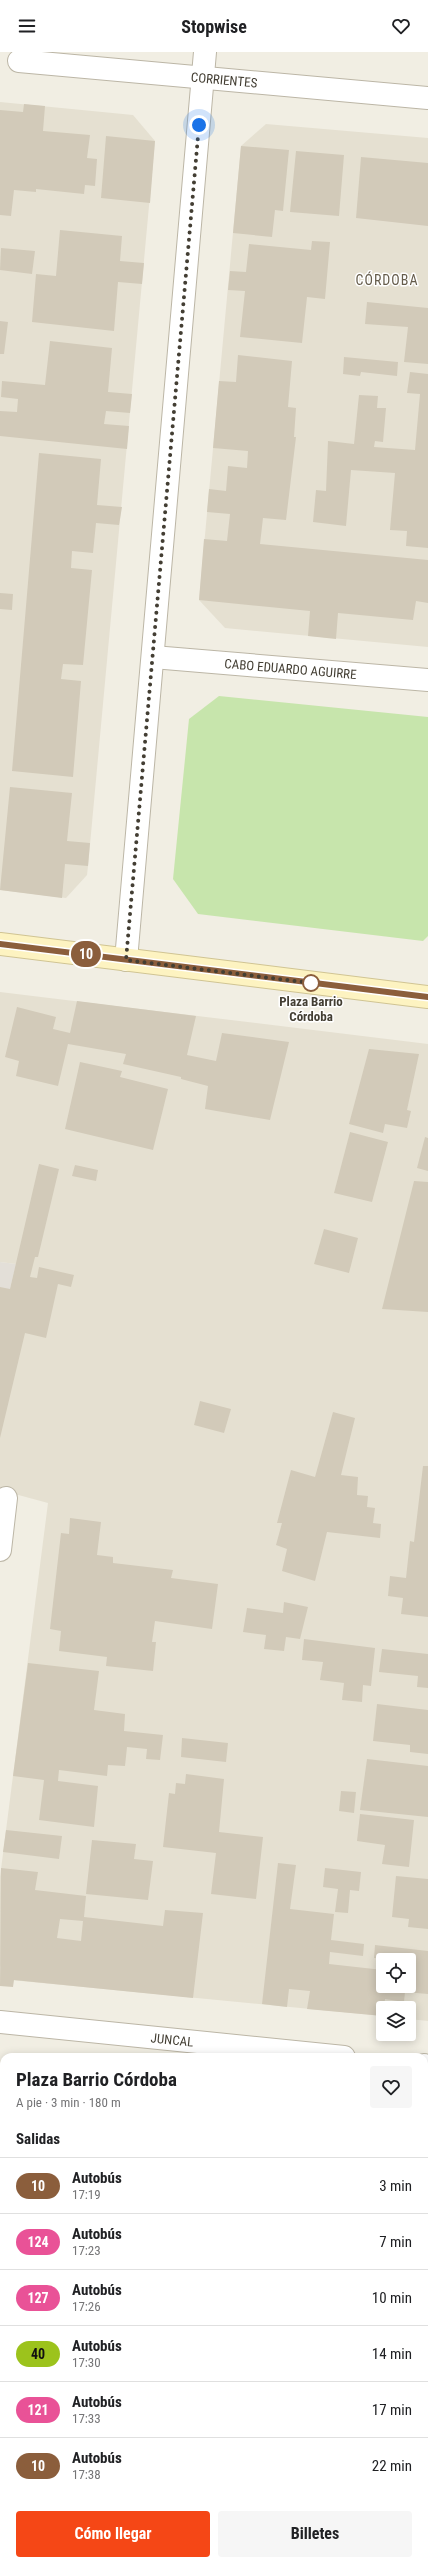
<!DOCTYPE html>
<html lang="es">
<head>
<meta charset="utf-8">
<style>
	:root { --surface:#fff; --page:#f6f6f6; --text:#202124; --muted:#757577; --line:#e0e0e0; --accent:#f54716 }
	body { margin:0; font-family:"Roboto Condensed",sans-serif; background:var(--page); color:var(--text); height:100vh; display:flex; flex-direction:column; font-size:15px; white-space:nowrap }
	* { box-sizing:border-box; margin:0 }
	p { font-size:13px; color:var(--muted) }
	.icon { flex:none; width:22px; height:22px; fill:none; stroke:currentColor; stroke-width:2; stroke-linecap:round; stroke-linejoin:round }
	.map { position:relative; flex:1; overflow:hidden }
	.details { position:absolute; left:0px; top:2001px; width:428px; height:512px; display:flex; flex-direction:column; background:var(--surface); border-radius:12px 12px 0 0; box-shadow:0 2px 10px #0003 }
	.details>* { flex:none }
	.badge { padding:0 8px; border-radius:13px; font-size:14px; line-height:26px }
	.controls { position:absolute; left:376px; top:1901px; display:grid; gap:8px }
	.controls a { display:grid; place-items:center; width:40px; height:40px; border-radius:4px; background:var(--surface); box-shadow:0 2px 10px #0003; font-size:20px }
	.you { position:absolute; width:20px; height:20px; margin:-10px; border:3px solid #fff; border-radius:50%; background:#1a73e8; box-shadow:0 0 0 6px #1a73e833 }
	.map>.badge { position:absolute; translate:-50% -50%; box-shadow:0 0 0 2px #fff }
	h2 { padding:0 16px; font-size:15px; line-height:36px }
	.round { display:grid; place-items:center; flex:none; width:42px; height:42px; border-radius:4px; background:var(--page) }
	.overview { display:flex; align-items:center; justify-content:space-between; height:68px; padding:0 16px }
	h1 { font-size:19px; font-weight:700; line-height:30px }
	.action { display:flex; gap:8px; margin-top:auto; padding:8px 16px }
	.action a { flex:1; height:46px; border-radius:4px; background:var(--accent); color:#fff; font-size:16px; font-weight:700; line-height:46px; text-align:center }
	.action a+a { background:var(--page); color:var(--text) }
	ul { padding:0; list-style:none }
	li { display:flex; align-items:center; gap:12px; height:56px; padding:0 16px; border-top:1px solid var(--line) }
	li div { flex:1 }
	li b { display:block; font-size:15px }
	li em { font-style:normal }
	li .badge { min-width:44px; font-weight:700; text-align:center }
	header { display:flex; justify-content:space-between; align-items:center; height:52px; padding:0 16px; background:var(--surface); font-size:18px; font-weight:700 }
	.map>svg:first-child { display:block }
</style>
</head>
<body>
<header><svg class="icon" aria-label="menu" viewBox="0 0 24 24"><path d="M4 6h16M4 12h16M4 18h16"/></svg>Stopwise<svg class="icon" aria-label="heart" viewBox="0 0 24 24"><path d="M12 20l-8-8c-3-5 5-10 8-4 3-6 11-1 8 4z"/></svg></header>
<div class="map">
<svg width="428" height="2513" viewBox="0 0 428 2513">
	<rect width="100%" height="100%" fill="#f1eee3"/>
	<g fill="#e5e0d1" fill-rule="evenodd">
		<polygon points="0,50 133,63 155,89 88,814 87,823 66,846 0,838"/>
		<polygon points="266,72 428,86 428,595 225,576 199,548 241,94"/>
		<path d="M 0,940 L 428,992 L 428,1969 L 409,1967 L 409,1956 L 383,1956 L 383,1964 L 11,1928 L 0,1913 L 0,1825 L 48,1451 L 0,1438 L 0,1279 L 16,1212 L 0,1210 ZM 383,1908 L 409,1908 L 409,1934 L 383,1934 Z"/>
		<polygon points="4,2019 4,2509 400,2509 400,2513 0,2513 0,2022"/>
		<polygon points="424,2057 428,2058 428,2260 424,2296"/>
	</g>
	<polygon fill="#e3dfd8" points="0,1210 16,1212 0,1279"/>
	<polygon fill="#c7e5ac" points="219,644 428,665 428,884 423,889 198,862 173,827 189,667"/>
	<g fill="#d2cab9" fill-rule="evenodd">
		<polygon points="24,52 45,54 43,79 90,83 87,106 97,107 95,134 85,133 84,142 36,137 36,140 14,138 11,164 0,163 0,58 23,60"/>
		<polygon points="106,84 155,89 150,151 101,146"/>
		<polygon points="241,94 289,98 283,159 275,158 272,185 233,181"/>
		<polygon points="296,99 344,103 339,164 290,160"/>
		<polygon points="361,105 428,111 428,174 356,166"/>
		<polygon points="60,178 122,184 120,209 144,211 142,232 118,230 114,279 32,270 36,222 56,224"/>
		<polygon points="312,189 330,190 325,247 307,245 302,291 240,285 245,239 228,238 230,219 246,220 249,192 311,198"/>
		<polygon points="1,196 35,199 32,222 0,218"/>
		<polygon points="367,250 428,256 428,312 404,310 408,275 365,272"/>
		<polygon points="0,269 8,270 4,302 0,302"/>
		<polygon points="50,289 112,296 108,340 132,342 130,361 106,359 104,372 129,374 127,397 0,384 0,359 17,360 18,347 1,345 2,329 45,333"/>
		<polygon points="238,303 292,309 288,355 296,356 294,385 296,385 286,468 263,466 260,492 428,508 428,551 416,549 413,568 338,561 336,587 308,584 310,559 199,548 204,487 227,489 230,462 207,460 209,437 226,439 228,414 247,416 248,399 213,396 219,329 236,330"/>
		<polygon points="344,305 398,310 397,324 361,320 360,324 343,322"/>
		<polygon points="410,320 428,322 428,496 406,494 407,479 390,478 395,421 351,418 346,474 313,470 316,438 326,439 328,389 354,392 359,343 378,344 377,356 386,356 383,390 375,389 374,395 415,398 420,342 407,341"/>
		<polygon points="39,401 101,407 97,453 122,455 119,473 96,471 93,501 72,499 71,516 92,518 83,613 63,612 61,627 81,629 73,725 12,719"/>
		<polygon points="0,541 13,542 12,558 0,557"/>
		<polygon points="10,735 72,741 67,789 90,791 88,814 65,812 62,846 0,838"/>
		<polygon points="77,949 196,964 187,1003 216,1009 222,981 289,990 270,1068 205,1057 208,1034 181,1027 181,1025 123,1012 126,1002 68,992 58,1034 16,1024 19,1009 5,1005 17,955 56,965 53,977 70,981"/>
		<polygon points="369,997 419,1002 407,1058 411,1059 407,1076 385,1072 383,1081 349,1072"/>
		<polygon points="80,1010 122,1019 120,1025 168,1037 153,1098 65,1077"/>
		<polygon points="350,1080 388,1090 372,1150 334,1141"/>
		<polygon points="425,1085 428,1086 428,1119 417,1116"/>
		<polygon points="39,1112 59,1117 38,1205 35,1205 30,1225 37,1226 39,1215 74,1223 71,1235 58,1232 46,1286 25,1281 0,1386 0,1235 10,1237"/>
		<polygon points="75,1113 98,1118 96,1129 72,1124"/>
		<polygon points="414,1129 428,1130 428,1260 382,1257"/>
		<polygon points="324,1177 358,1186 349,1221 314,1212"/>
		<polygon points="200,1349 231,1357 224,1381 194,1373"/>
		<polygon points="333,1360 355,1366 341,1423 358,1425 357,1443 368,1444 367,1455 375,1456 373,1471 381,1472 380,1486 327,1480 315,1529 282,1519 287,1497 276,1493 282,1471 277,1471 291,1418 315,1425"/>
		<polygon points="423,1414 428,1414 428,1565 401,1562 403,1546 388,1544 390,1524 406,1526 410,1489 414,1490"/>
		<polygon points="70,1466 101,1470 97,1503 113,1505 113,1511 173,1518 171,1526 218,1532 212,1577 155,1569 152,1590 156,1590 153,1619 106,1614 107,1605 59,1599 61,1579 50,1577 61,1481 69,1482"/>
		<polygon points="284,1550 308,1555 300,1587 286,1585 284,1599 264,1597 266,1583 243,1580 247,1556 283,1561"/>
		<polygon points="304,1587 375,1596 371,1634 363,1633 362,1650 342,1648 344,1631 320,1628 323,1610 302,1608"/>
		<polygon points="382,1597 428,1602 428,1636 417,1635 418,1624 379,1620"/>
		<polygon points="28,1611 99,1619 94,1658 125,1662 124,1679 163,1683 160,1708 146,1707 147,1697 127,1695 125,1714 108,1713 107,1724 59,1718 58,1729 98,1734 94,1775 39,1768 44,1728 13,1724"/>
		<polygon points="377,1652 428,1658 428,1702 410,1700 410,1693 373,1689"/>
		<polygon points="182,1686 228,1691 226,1710 181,1705"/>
		<polygon points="367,1707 428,1714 428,1765 360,1758"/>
		<polygon points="186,1722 224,1727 219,1780 263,1785 256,1847 211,1842 216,1801 163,1795 169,1741 175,1742 176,1731 185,1732"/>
		<polygon points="341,1739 356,1740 354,1761 339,1759"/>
		<polygon points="360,1762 414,1768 409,1815 382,1812 385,1793 357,1789"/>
		<polygon points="6,1778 62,1784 59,1807 3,1800"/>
		<polygon points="92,1788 136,1792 134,1807 153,1809 148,1848 86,1842"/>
		<polygon points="278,1811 296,1813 290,1857 334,1862 331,1888 364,1892 363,1904 330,1900 329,1912 383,1918 383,1934 409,1934 409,1908 374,1906 375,1893 428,1899 428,1942 405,1940 404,1950 385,1947 383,1964 307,1957 310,1939 289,1937 287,1955 262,1952"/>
		<path d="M 1,1816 L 38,1820 L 35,1838 L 86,1844 L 84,1865 L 163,1874 L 165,1858 L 203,1861 L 193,1946 L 14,1928 L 13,1935 L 0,1934 ZM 60,1867 L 83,1869 L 81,1889 L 57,1886 Z"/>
		<polygon points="325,1816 361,1820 359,1839 350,1838 348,1861 335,1860 338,1837 323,1835"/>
		<polygon points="396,1824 428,1827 428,1877 408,1875 409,1867 392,1865"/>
		<polygon points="4,2019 4,2142 0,2141 0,2031 1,2021"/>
		<polygon points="424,2086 428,2086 428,2207 424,2206"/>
		<rect x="0" y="2160" width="4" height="47"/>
		<polygon points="0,2233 4,2233 4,2293 0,2292"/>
		<polygon points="424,2251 428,2251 426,2279 424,2279"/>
		<rect x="0" y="2307" width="4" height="52"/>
		<polygon points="0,2379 4,2380 4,2440 0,2439"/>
		<polygon points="0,2453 4,2454 4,2490 0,2489"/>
		<polygon points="10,2509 161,2509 161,2513 9,2513"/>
		<rect x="193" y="2509" width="72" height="4"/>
		<rect x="332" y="2509" width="68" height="4"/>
	</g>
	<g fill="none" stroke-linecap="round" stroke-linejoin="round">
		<defs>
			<g id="minor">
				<path id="s1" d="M 19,9 L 428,46"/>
				<path id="s2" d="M 153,605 L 428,628"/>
				<polyline points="126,908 205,0"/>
				<polyline points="0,1498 6,1446"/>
				<path id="s3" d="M 0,1970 L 344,2005"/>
				<polyline points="424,2013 428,2014"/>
			</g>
			<polyline id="secondary" points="0,892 428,945"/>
		</defs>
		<use href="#minor" stroke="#bcb6a6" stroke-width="24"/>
		<use href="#secondary" stroke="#d0c493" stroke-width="24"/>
		<use href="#minor" stroke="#fff" stroke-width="22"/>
		<use href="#secondary" stroke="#fdf3c1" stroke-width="22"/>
	</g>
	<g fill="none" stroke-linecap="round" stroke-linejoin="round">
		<defs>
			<polyline id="line" points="0,892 428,945"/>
		</defs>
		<use href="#line" stroke="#fff" stroke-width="9"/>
		<use href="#line" stroke="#8b5e3c" stroke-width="6"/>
		<polyline stroke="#433e33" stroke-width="4" stroke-dasharray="0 7.2" points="199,73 126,908 311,931"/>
	</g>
	<circle fill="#fff" stroke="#8b5e3c" stroke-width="2" cx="311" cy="931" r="8"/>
	<g text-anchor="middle" stroke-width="3" stroke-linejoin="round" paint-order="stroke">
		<g font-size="13" fill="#433e33" stroke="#fff">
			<text dy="5" stroke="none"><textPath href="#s1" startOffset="206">CORRIENTES</textPath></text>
			<text dy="5" stroke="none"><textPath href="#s2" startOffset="138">CABO EDUARDO AGUIRRE</textPath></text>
			<text dy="5" stroke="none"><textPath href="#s3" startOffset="173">JUNCAL</textPath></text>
		</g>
		<g font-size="13" font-weight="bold" fill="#433e33" stroke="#fff">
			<text x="311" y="954">Plaza Barrio<tspan x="311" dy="15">Córdoba</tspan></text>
		</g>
		<g font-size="14" letter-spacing="1" fill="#655c4b" stroke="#fff">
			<text x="387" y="233">CÓRDOBA</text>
		</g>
	</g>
</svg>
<div class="controls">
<a><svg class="icon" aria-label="locate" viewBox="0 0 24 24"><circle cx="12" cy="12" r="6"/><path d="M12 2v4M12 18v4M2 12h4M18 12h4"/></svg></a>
<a><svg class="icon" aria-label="layers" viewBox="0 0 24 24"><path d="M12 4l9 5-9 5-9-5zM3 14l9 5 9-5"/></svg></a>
</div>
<div class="you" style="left:199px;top:73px"></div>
<b class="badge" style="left:86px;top:902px;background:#8b5e3c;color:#fff">10</b>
<section class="details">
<div class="overview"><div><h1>Plaza Barrio Córdoba</h1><p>A pie · 3 min · 180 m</p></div><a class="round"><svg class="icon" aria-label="heart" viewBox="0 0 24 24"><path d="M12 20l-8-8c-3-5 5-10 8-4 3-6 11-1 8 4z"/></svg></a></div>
<h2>Salidas</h2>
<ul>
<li><span class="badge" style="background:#8b5e3c;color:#fff">10</span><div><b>Autobús</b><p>17:19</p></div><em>3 min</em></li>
<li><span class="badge" style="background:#e95297;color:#fff">124</span><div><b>Autobús</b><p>17:23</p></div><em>7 min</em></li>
<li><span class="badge" style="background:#e95297;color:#fff">127</span><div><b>Autobús</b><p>17:26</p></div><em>10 min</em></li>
<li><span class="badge" style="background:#9cc31c;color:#111">40</span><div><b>Autobús</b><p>17:30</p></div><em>14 min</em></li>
<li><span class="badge" style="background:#e95297;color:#fff">121</span><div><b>Autobús</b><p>17:33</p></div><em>17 min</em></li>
<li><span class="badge" style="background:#8b5e3c;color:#fff">10</span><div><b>Autobús</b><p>17:38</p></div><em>22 min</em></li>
</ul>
<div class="action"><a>Cómo llegar</a><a>Billetes</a></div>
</section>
</div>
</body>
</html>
